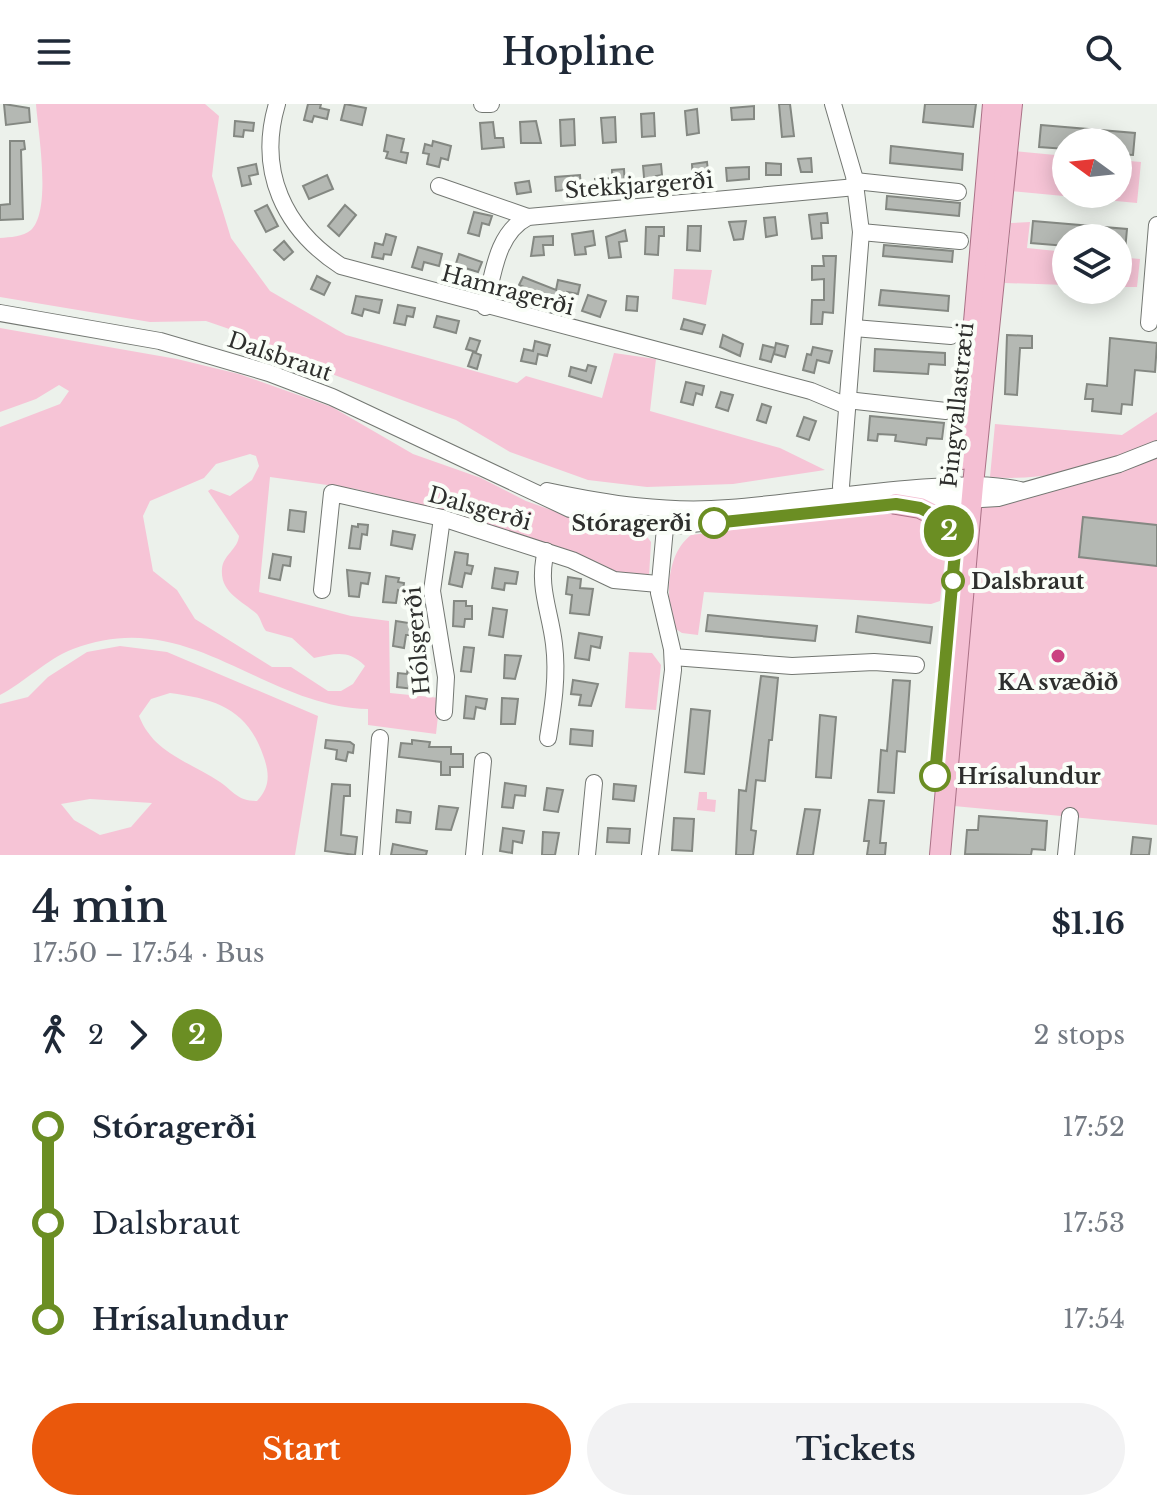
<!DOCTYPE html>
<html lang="en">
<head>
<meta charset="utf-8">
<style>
	:root { --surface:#fff; --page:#f2f2f3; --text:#1f2937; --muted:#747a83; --accent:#ea580c }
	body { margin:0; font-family:"Libre Baskerville",serif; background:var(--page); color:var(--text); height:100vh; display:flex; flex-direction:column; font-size:30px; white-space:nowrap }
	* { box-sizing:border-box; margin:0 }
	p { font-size:26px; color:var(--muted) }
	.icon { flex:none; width:44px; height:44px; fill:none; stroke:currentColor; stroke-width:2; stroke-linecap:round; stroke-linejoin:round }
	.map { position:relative; height:751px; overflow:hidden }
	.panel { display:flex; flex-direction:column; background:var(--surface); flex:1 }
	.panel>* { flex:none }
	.badge { padding:0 16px; border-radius:26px; font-size:28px; line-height:52px }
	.needle { width:52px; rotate:285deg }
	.fabs { position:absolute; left:1052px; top:24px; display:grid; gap:16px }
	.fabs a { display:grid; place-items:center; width:80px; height:80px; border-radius:50%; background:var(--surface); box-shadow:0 4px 20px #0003; font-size:40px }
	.map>.badge { position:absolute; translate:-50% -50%; box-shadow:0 0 0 4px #fff }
	.legs { display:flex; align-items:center; gap:12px; height:88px; padding:0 32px; font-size:26px }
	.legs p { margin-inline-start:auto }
	.headline { display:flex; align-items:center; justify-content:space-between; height:136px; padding:0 32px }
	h1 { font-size:44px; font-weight:600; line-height:60px }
	.action { display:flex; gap:16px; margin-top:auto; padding:16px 32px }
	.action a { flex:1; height:92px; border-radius:48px; background:var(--accent); color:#fff; font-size:32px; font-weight:600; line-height:92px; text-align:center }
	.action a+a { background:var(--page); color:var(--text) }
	ul { padding:0 32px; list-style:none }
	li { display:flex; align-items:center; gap:28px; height:96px; font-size:30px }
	li i { display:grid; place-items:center; width:12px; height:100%; margin:0 10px; background:currentColor }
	li i::after { content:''; width:20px; height:20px; margin:-10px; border:6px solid; border-radius:50%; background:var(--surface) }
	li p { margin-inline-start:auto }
	li:first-child i { background:linear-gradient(#0000 50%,currentColor 0) }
	li:last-child i { background:linear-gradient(currentColor 50%,#0000 0) }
	header { display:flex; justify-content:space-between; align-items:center; height:104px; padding:0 32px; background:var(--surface); font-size:36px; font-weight:600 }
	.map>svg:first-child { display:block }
</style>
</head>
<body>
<header><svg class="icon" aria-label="menu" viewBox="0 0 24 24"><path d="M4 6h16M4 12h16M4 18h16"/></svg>Hopline<svg class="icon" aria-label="search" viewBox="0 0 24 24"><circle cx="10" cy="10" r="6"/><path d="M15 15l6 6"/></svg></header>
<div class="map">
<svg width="1157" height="751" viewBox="0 0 1157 751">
	<rect width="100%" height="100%" fill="#ecf1eb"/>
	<g fill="#f6c4d6" fill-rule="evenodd">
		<path d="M 36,0 L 205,0 L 219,12 L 212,72 L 231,134 L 270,187 L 346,231 L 517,279 L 526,272 L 602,294 L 614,249 L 656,255 L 650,307 L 780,344 L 825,366 L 733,380 L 647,383 L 588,376 L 510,348 L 456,316 L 237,235 L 238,228 L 206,217 L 150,218 L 0,193 L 0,134 C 10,133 23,133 31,126 C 52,106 38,28 36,0 Z"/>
		<polygon points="1014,47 1066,52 1066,90 1118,90 1118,56 1141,58 1137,99 1011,87"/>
		<polygon points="1030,118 1027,144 1066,148 1066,181 1005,179 1011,119"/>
		<polygon points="1118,153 1140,155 1137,183 1118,183"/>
		<polygon points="674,165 712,166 706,201 672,195"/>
		<path d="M 0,224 L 177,255 L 239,270 L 332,303 L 413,350 L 481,374 L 526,397 L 571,413 L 642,426 L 651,438 L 649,472 L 620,470 L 595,457 L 546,444 L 450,408 L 356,385 L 270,373 L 259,488 L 351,512 L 389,517 L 390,589 L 440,594 L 436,630 L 368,621 L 368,605 C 261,603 189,500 73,545 C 47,555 25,578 0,591 L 0,323 L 60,300 L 69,287 L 59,281 L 36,295 L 0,308 ZM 250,350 L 256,352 L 259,362 L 252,376 L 230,392 L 211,385 L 208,387 L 239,432 C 238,445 223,451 222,465 C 220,489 243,497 257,510 C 261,515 262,522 266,527 L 292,534 L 314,554 C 335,550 348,545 365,562 L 353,580 L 341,587 L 328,587 L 291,563 L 272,563 L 195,515 L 177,486 L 153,467 L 143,412 L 150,397 L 204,374 L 216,360 Z"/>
		<path d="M 1157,308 L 1157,339 C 1102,361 1050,378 990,373 L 995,320 L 1122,331 Z"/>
		<polygon points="1157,353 1157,721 943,701 975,404 1062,385"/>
		<path d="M 868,409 L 909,410 L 934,417 L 947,438 L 940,497 L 931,500 L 704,488 L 698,531 L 682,529 L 674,524 C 666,495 665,451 691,431 Z"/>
		<path d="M 120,542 L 167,548 L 318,612 L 295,751 L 0,751 L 0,600 L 28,593 L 48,573 L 87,548 ZM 170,589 C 216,595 247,605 263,651 C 270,670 270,683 257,697 C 238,697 234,688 220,678 C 189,657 154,650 139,612 L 151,595 ZM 90,695 L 152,699 L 131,723 L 100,731 L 74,716 L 61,700 Z"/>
		<polygon points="629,548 652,549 661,561 656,606 625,604"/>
		<polygon points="699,688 707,688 707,695 716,696 715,708 697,706"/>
	</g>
	<g fill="#b4b8b3" stroke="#848882" stroke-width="2">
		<polygon points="4,0 29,4 30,18 6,21"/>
		<polygon points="308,0 321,0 320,4 329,6 327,15 314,12 312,18 304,16"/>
		<polygon points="345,0 366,4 362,21 341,16"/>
		<polygon points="779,0 790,0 794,32 782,33"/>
		<polygon points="925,0 976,0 973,23 923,18"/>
		<polygon points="754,2 754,15 732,16 731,4"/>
		<polygon points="697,5 699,29 687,31 685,7"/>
		<polygon points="654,9 655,32 642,33 641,10"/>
		<polygon points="615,13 616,38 603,39 601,14"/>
		<polygon points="574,15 575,41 561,42 560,16"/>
		<polygon points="235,17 254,19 253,27 244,26 243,33 234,32"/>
		<polygon points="536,17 541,39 521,39 520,18"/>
		<polygon points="493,18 495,34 503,34 504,43 482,45 480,19"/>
		<polygon points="1041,21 1135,29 1133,51 1118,50 1118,38 1066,38 1066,45 1039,43"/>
		<polygon points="387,31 404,35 401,48 408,49 406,59 386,54 388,48 384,47"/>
		<polygon points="10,37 24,37 25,45 21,46 23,115 0,116 0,101 10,100"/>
		<polygon points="433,37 451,42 448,56 441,54 439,63 427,60 429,50 423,49 425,40 432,42"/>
		<polygon points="891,42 963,50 962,66 890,59"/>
		<polygon points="811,54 812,68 801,68 798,55"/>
		<polygon points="707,58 708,67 702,68 703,79 693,79 692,60"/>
		<polygon points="766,59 781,60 781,71 766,71"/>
		<polygon points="256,60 258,70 249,72 251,80 242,82 238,64"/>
		<polygon points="661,60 662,71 656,72 658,83 645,84 643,62"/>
		<polygon points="749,63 749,75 727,77 726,64"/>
		<polygon points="624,65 625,84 596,86 595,75 612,74 612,66"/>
		<polygon points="327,71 333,85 309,95 303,82"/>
		<polygon points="580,71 581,84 556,87 555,73"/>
		<polygon points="529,77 531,88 517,90 515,79"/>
		<polygon points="887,92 960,99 959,112 886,105"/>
		<polygon points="267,101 278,122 266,128 255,107"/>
		<polygon points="345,101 356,111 339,132 328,122"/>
		<polygon points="474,108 492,112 489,121 482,119 479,132 468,129"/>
		<polygon points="827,109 828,119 821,119 822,134 812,135 809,111"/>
		<polygon points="775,113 777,131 766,133 764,114"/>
		<polygon points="746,117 743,135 734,136 729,118"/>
		<polygon points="1033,117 1127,125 1124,158 1118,157 1118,134 1066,134 1066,142 1031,139"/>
		<polygon points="688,122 701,122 700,147 687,146"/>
		<polygon points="646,123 664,123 664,132 659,132 658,151 645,150"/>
		<polygon points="625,126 627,137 619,138 621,153 609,154 606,133"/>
		<polygon points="593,127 595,141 585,143 586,150 575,151 572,130"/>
		<polygon points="386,130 396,133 391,151 384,150 383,155 372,153 375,139 383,141"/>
		<polygon points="553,132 553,141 543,141 544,151 531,152 534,133"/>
		<polygon points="284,137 293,148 284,156 274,146"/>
		<polygon points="884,141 953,147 952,158 883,152"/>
		<polygon points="418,143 442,150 439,162 424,158 422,166 412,163"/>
		<polygon points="459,150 482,158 478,168 465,164 461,175 452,172"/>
		<polygon points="823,152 836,152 833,209 823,208 822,220 811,220 812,196 824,196 824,175 812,176 812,162 824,162"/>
		<polygon points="317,172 330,179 324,191 311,185"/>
		<polygon points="523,173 556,186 558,176 580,181 578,190 567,188 564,201 546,196 547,192 519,181"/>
		<polygon points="881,186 949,192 948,207 879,201"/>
		<polygon points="588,191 606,197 600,213 582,207"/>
		<polygon points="356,192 382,196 379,209 364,205 362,212 352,209"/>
		<polygon points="627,192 638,193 637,207 626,206"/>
		<polygon points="398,201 415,204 413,213 407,212 405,221 394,219"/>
		<polygon points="437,212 459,217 456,229 434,223"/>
		<polygon points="684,215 705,221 702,230 681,225"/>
		<polygon points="723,231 743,240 740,252 720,243"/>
		<polygon points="1007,231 1032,232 1032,244 1020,244 1017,291 1005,290"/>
		<polygon points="470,234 480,237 476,248 466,245"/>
		<polygon points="1110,234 1157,239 1155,268 1135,266 1132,301 1122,300 1121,310 1092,307 1093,295 1085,295 1087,280 1107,282"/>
		<polygon points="535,237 550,241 547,252 538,250 536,260 521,257 524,245 533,247"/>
		<polygon points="776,239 788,242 785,253 774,250 775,245 771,258 760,255 763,241 775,244"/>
		<polygon points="813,243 832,247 829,259 817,256 814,269 803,266 807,250 811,251"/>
		<polygon points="875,245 945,249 945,261 929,260 928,270 874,267"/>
		<polygon points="473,248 481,251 477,265 468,262"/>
		<polygon points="588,261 596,263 591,279 569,272 571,263 586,267"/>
		<polygon points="686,278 704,282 702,291 696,289 693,301 681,298"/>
		<polygon points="721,288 733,291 728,307 716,303"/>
		<polygon points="762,300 771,303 766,319 757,316"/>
		<polygon points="870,312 944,319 942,335 927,334 926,341 895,337 896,331 878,330 877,337 868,336"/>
		<polygon points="804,313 816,317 809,336 797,332"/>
		<polygon points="290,406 306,408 304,428 288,426"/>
		<polygon points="1083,413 1157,421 1157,462 1079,453"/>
		<polygon points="358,420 368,421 367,431 362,430 360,445 349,444 352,422 358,423"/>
		<polygon points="393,427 415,431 412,445 391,441"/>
		<polygon points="455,448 468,450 467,461 473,462 471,470 465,469 462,483 449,480"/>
		<polygon points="273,450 291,453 290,462 283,461 280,476 269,474"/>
		<polygon points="495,464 518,468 516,480 505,479 504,486 492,484"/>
		<polygon points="347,466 370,469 368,480 361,479 359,493 349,492"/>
		<polygon points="386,472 399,474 398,478 404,479 403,487 398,486 396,499 383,498"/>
		<polygon points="568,473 581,475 580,484 593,485 589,511 570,509 572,491 566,490"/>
		<polygon points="454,497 466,497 466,502 472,502 472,515 465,515 464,523 453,522"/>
		<polygon points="493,504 507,506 503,533 489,531"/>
		<polygon points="708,511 817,522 815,537 706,527"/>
		<polygon points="858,512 932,523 930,539 856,528"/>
		<polygon points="396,517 415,520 414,531 406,531 404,544 393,542"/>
		<polygon points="579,529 602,533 600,544 591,542 589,556 575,554"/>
		<polygon points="464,543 474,544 471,568 461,567"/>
		<polygon points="505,551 521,552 515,575 504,574"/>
		<polygon points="408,562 423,564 421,578 414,577 414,585 397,583 398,569 407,570"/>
		<polygon points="761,572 778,574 772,636 769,636 765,677 756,676 751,726 756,727 753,751 736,751 739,686 746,687"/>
		<polygon points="573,576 598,580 591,602 579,601 581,591 571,590"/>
		<polygon points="893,576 910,577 905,648 897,647 894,689 878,688 881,646 887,647"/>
		<polygon points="466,592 487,595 485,605 476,603 474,615 464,614"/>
		<polygon points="502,594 518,595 515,620 501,620"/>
		<polygon points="691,605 710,607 704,670 685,668"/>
		<polygon points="820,611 836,613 831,674 816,673"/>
		<polygon points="571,625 593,627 592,642 570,640"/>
		<polygon points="326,636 350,638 354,641 353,649 348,648 346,657 336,655 337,646 325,644"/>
		<polygon points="412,636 430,638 429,643 451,643 451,650 463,650 463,663 450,663 450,671 441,671 441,658 399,653 401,639 412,640"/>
		<polygon points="505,679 526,682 525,692 515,691 513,704 502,703"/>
		<polygon points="332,680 350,681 350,692 344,692 341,731 357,733 355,751 325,747"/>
		<polygon points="614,680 636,682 634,697 613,695"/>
		<polygon points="547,684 563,686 558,708 544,706"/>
		<polygon points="869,696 884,697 880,739 886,739 885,751 867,751 869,737 864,737"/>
		<polygon points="439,702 458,704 451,726 436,725"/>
		<polygon points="805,705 820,706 813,751 797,751"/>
		<polygon points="397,706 411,708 410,719 396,718"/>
		<polygon points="979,712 1047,717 1045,746 1032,745 1031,751 965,750 967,726 978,726"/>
		<polygon points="674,714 694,715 692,747 672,746"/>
		<polygon points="503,724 524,727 522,739 513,737 512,749 500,747"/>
		<polygon points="608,724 630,725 629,739 607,738"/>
		<polygon points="543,728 559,729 555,751 542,751"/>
		<polygon points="1133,733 1151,735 1149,751 1131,751"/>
		<polygon points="393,740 427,747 426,751 391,751"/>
	</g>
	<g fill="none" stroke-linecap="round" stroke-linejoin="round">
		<defs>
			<g id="minor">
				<path d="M 277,0 C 257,67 284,125 341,162 L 811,287 L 847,302"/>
				<polyline points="482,0 491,0"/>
				<polyline points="833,0 854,72 861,128 841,382 842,398"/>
				<polyline points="855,77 958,88"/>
				<polyline points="439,82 528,113"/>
				<polyline points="861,128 960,137"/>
				<path d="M 485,203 C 493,172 496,129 528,113 L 856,83"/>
				<polyline points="0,209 160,237 269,269 332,293 570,405 664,423 849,403 998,394 1119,360 1157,345"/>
				<polyline points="1149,219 1157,121"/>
				<polyline points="854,224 951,232"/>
				<polyline points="847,296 946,307"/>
				<path d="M 547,387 C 608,400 666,409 729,404 C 792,399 854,389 917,384 C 952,382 986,378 1020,386"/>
				<polyline points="442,414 432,487 446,573 444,608"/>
				<path d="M 546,447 C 537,482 550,506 554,540 C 558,572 553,603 548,634"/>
				<polyline points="322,486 332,389 442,414 572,456 614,476 658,480"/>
				<polyline points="673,553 792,562 874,558 916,561"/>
				<polyline points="371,751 380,634"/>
				<polyline points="474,751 483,657"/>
				<polyline points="587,751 594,679"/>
				<polyline points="650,751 673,566 672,545 659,489 666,413"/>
				<polyline points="1066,751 1070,712"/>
			</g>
			<g id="major">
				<polyline points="962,355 993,0"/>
				<polyline points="896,400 920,404 942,415 955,448"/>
				<polyline points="940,751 973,381 1012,0"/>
			</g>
		</defs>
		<use href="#minor" stroke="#737772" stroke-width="18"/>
		<use href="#major" stroke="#aa7186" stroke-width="22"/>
		<use href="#minor" stroke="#fff" stroke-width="16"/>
		<use href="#major" stroke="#f4bfd3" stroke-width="20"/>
	</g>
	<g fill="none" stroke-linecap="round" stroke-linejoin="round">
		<defs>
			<polyline id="line-1" points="714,419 896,400 920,404 942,415 955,448 935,672"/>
		</defs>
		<use href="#line-1" stroke="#fff" stroke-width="18"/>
		<use href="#line-1" stroke="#6b8e23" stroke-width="12"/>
	</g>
	<g fill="#fff" stroke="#6b8e23" stroke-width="4">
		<circle cx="714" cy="419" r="14"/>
		<circle cx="953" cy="477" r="10"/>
		<circle cx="935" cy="672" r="14"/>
	</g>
	<circle fill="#ca4281" stroke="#fafef8" stroke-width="3" cx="1058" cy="552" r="8"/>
	<g text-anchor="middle" stroke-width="8" stroke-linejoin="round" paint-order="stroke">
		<g font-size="22" fill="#2e2f2d" stroke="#fafef8">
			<text transform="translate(639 81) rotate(-4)" y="8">Stekkjargerði</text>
			<text transform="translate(508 186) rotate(15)" y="8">Hamragerði</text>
			<text transform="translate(280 252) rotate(19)" y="8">Dalsbraut</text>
			<text transform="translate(957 301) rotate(-84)" y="8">Þingvallastræti</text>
			<text transform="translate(480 404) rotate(16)" y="8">Dalsgerði</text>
			<text transform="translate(417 537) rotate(-95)" y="8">Hólsgerði</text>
		</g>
		<g font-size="22" font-weight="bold" fill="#2e2f2d" stroke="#fafef8" text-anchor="start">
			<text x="692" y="427" text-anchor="end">Stóragerði</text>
			<text x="971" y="485">Dalsbraut</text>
			<text x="957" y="680">Hrísalundur</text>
		</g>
		<g font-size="22" font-weight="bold" fill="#2e2f2d" stroke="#fafef8">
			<text x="1058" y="586">KA svæðið</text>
		</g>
	</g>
</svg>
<div class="fabs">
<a><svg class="needle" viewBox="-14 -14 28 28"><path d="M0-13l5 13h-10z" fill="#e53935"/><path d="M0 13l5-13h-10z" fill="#747a83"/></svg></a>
<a><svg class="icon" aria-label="layers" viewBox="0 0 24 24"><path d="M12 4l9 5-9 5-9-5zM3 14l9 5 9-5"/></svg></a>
</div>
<b class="badge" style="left:949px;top:427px;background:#6b8e23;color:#fff">2</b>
</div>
<section class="panel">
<div class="headline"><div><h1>4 min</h1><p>17:50 – 17:54 · Bus</p></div><b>$1.16</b></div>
<div class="legs"><svg class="icon" aria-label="walk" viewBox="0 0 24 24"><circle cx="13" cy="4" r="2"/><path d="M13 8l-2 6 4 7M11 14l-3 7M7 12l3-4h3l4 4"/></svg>2<svg class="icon" aria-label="forward" viewBox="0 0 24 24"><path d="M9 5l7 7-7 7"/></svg><b class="badge" style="background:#6b8e23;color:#fff">2</b><p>2 stops</p></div>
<ul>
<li><i style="color:#6b8e23"></i><b>Stóragerði</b><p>17:52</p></li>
<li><i style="color:#6b8e23"></i><span>Dalsbraut</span><p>17:53</p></li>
<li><i style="color:#6b8e23"></i><b>Hrísalundur</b><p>17:54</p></li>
</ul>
<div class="action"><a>Start</a><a>Tickets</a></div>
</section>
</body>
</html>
